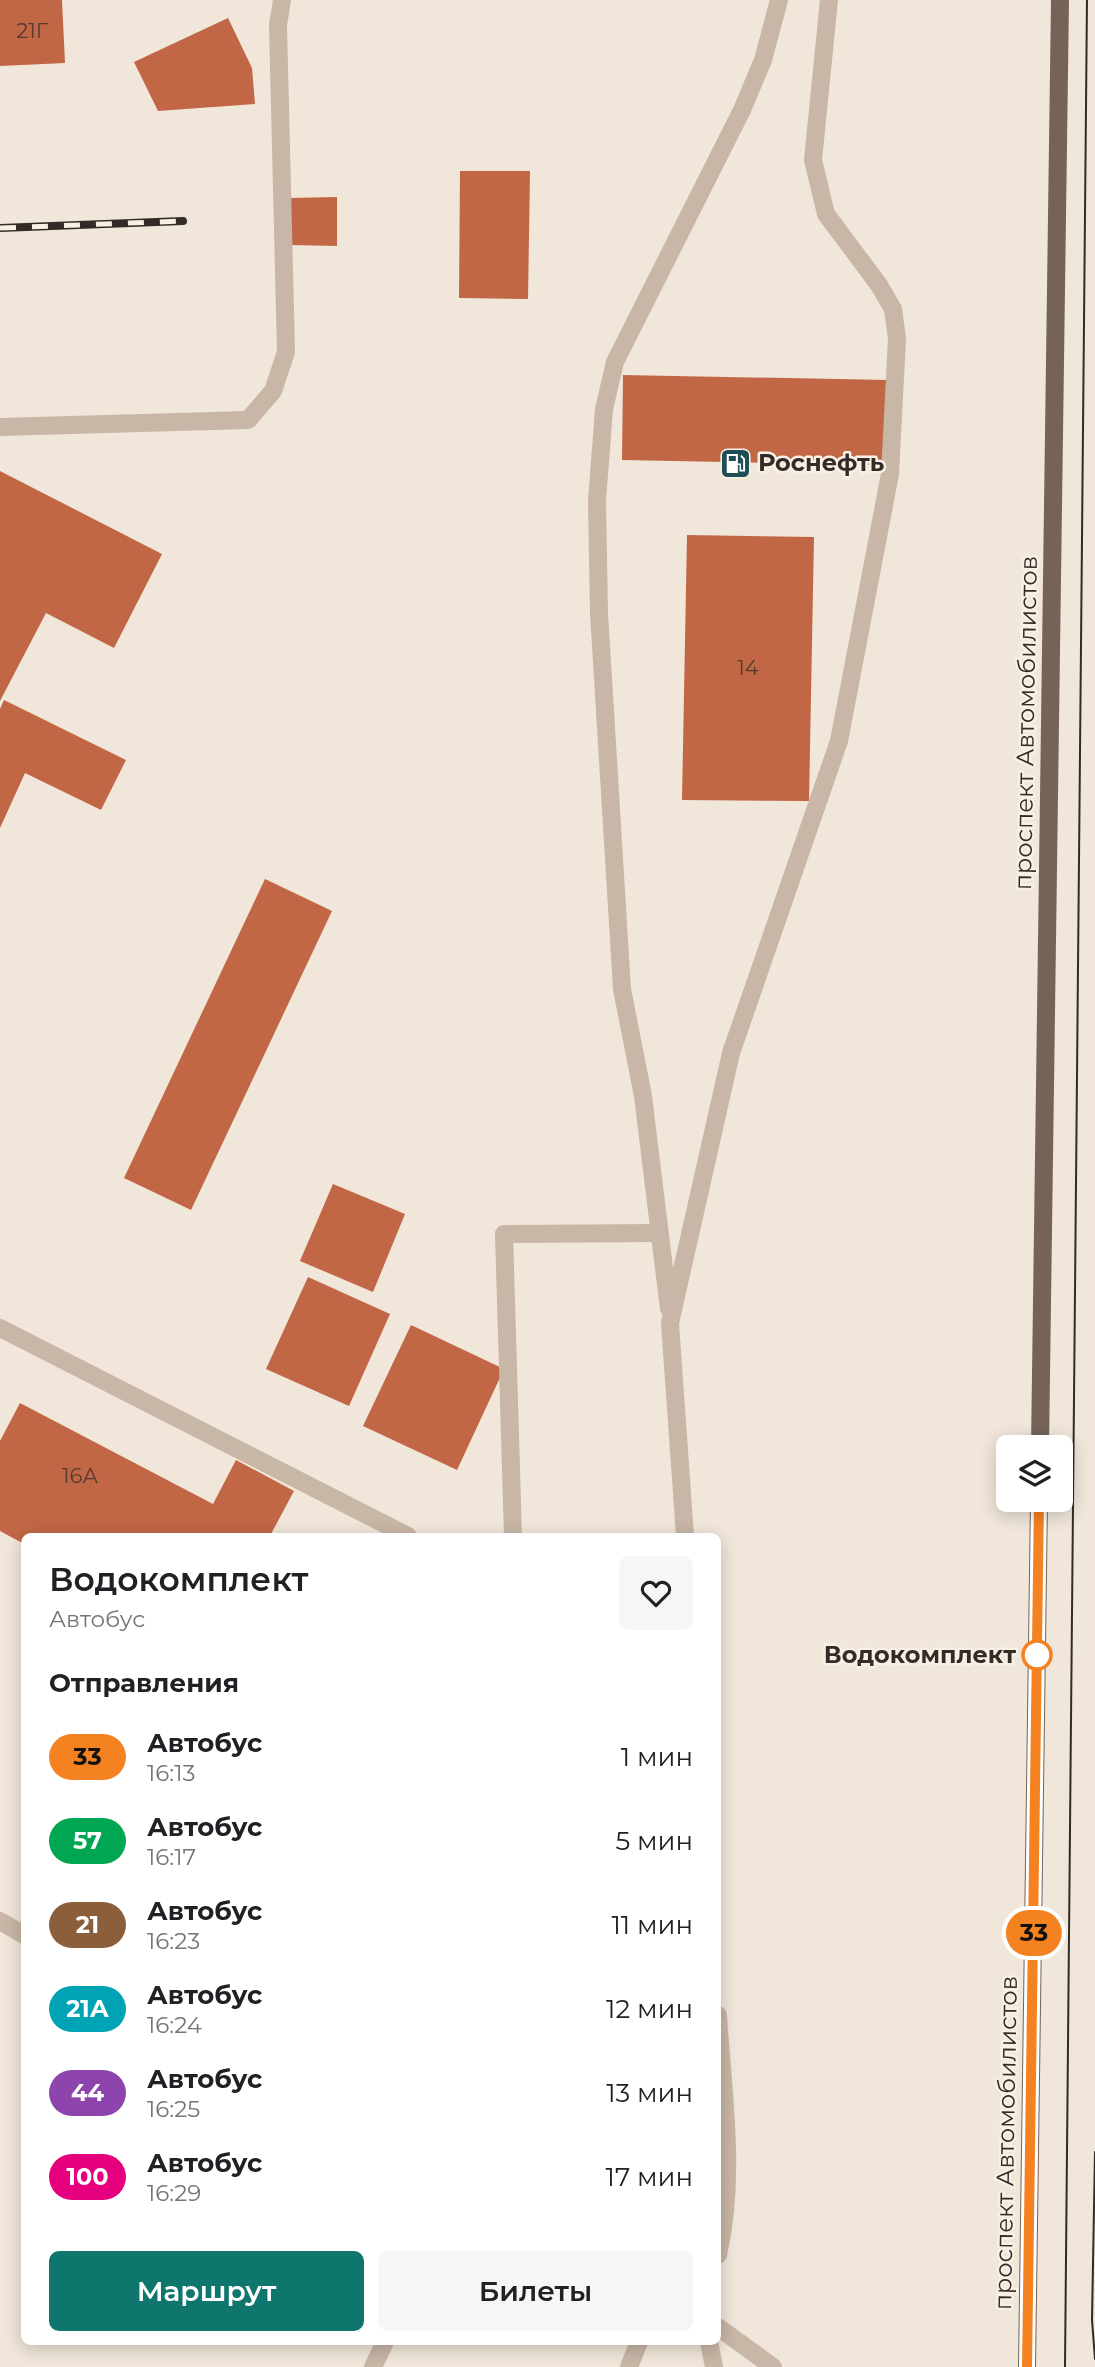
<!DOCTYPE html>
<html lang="ru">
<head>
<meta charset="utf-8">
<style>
	:root { --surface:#fff; --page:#f6f6f6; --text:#202124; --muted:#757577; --accent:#0f766e }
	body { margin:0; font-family:Montserrat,sans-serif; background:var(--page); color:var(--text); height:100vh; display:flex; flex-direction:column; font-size:26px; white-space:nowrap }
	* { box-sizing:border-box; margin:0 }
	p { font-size:23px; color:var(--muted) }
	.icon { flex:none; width:38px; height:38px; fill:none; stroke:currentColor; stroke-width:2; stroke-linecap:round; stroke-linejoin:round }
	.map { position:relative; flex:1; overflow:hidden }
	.side { position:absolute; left:21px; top:1533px; width:700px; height:812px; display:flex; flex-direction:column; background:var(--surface); border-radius:10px; box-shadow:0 4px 18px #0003 }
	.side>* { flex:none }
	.badge { padding:0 14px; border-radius:23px; font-size:24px; line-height:46px }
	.buttons { position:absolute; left:996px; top:1435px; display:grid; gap:14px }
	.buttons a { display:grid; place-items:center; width:77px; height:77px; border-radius:10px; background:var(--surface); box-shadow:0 4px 18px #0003; font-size:35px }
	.map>.badge { position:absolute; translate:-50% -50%; box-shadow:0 0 0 4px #fff }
	h2 { padding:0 28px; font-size:26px; line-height:63px }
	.round { display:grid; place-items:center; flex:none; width:74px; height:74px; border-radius:10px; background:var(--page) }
	.headline { display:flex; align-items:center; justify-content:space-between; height:119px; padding:0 28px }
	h1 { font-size:33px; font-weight:600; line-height:52px }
	.cta { display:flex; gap:14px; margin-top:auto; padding:14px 28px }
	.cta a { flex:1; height:80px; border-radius:10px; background:var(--accent); color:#fff; font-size:28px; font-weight:600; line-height:80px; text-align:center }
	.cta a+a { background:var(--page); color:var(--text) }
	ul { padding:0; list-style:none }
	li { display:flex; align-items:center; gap:21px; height:84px; padding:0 28px }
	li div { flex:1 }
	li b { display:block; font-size:26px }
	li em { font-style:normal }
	li .badge { min-width:77px; font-weight:700; text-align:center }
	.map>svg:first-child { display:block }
</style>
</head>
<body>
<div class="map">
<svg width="1095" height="2367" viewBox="0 0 1095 2367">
	<rect width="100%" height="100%" fill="#f0e6d9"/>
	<g fill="#c16746">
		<polygon points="0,0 62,0 65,63 0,66"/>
		<polygon points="228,18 252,68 255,104 158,111 134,62"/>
		<polygon points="460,171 530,171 528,299 459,298"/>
		<polygon points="337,197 337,246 290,245 290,198"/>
		<polygon points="623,375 888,380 887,465 622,460"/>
		<polygon points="0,471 162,554 114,648 46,613 0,701"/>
		<polygon points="687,535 814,537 809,801 682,800"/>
		<polygon points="4,700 126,760 101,810 25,773 0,828 0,709"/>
		<polygon points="265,879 332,911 191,1210 124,1178"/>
		<polygon points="333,1184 405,1214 373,1292 300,1261"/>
		<polygon points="308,1277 390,1314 349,1406 266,1369"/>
		<polygon points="411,1325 504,1369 457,1470 363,1426"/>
		<polygon points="20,1403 213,1504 236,1460 294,1491 271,1534 276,1536 24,1536 24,1544 0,1531 0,1441"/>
	</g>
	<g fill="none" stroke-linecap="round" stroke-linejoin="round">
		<g stroke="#c8b6a6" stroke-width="18">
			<polyline points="0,427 248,420 273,391 286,352 278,25 282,0"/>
			<polyline points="669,1309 643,1096 622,989 599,613 597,501 604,409 615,362 742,110 763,60 779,0"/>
			<polyline points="0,1328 408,1536"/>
			<polyline points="513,1536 504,1234 660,1233"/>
			<polyline points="685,1536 670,1323 731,1053 839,741 890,474 897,339 893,309 879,285 826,214 813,160 829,0"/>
			<path d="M 718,2015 C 723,2095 736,2176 718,2255"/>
			<polyline points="709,2342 714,2367"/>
			<polyline points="373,2367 385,2342"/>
			<polyline points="629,2367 639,2342"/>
		</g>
		<g stroke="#c8b6a6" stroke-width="18">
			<polyline points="0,1921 24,1935"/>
			<polyline points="718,2327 773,2367"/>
		</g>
		<g stroke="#756358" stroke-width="18">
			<polyline points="1040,1447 1060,0"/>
			<polyline points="1027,2367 1039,1500"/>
		</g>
		<g stroke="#342b27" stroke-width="2">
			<polyline points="1095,2152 1092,2320 1095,2359"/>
			<polyline points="1065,2367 1087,0"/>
		</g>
		<defs>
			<polyline id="rail" points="0,228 183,221"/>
		</defs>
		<use href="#rail" stroke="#342b27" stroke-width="8"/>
		<use href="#rail" stroke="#f8f0e5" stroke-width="5" stroke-dasharray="16" stroke-linecap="butt"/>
	</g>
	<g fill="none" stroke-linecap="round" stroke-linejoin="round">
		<defs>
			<polyline id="line" points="1027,2367 1039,1500"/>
		</defs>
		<use href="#line" stroke="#fff" stroke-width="16"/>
		<use href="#line" stroke="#f58220" stroke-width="10"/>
	</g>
	<defs>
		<symbol id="fuel-square" viewBox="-11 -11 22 22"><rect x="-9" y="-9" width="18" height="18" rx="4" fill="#1e4f54" stroke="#f8f0e5"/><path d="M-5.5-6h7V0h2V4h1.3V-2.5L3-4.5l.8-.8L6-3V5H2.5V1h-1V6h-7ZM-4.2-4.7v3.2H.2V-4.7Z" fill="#fff"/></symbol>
	</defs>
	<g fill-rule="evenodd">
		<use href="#fuel-square" x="718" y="446" width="35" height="35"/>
	</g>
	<circle fill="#fff" stroke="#f58220" stroke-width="3.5" cx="1037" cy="1655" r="14"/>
	<g text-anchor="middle" stroke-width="5" stroke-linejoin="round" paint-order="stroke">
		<g font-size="21" fill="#573a2f">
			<text x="32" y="38">21Г</text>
			<text x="748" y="675">14</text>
			<text x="80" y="1483">16А</text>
		</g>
		<g font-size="24" font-weight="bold" fill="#342b27" stroke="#f8f0e5" text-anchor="start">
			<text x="758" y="471">Роснефть</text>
		</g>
		<g font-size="24" fill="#342b27" stroke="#f8f0e5">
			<text transform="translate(1026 723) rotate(-89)" y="8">проспект Автомобилистов</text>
			<text transform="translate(1006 2143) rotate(-89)" y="8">проспект Автомобилистов</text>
		</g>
		<g font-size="24" font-weight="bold" fill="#342b27" stroke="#f8f0e5" text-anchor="end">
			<text x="1016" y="1663">Водокомплект</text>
		</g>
	</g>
</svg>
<div class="buttons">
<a><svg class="icon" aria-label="layers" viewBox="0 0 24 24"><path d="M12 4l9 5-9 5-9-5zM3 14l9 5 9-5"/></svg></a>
</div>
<b class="badge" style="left:1034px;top:1933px;background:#f58220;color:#111">33</b>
<section class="side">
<div class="headline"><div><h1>Водокомплект</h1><p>Автобус</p></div><a class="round"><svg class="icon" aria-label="heart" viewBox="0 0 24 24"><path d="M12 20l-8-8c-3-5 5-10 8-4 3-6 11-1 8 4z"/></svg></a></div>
<h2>Отправления</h2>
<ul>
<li><span class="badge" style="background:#f58220;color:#111">33</span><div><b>Автобус</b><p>16:13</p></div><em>1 мин</em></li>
<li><span class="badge" style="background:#00a651;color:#fff">57</span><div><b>Автобус</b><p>16:17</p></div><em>5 мин</em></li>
<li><span class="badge" style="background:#8b5e3c;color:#fff">21</span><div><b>Автобус</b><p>16:23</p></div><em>11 мин</em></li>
<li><span class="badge" style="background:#00a3b4;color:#fff">21А</span><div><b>Автобус</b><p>16:24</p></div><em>12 мин</em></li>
<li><span class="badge" style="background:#8e44ad;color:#fff">44</span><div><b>Автобус</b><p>16:25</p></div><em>13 мин</em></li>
<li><span class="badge" style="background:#e6007e;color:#fff">100</span><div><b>Автобус</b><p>16:29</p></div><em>17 мин</em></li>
</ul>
<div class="cta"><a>Маршрут</a><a>Билеты</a></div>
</section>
</div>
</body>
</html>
